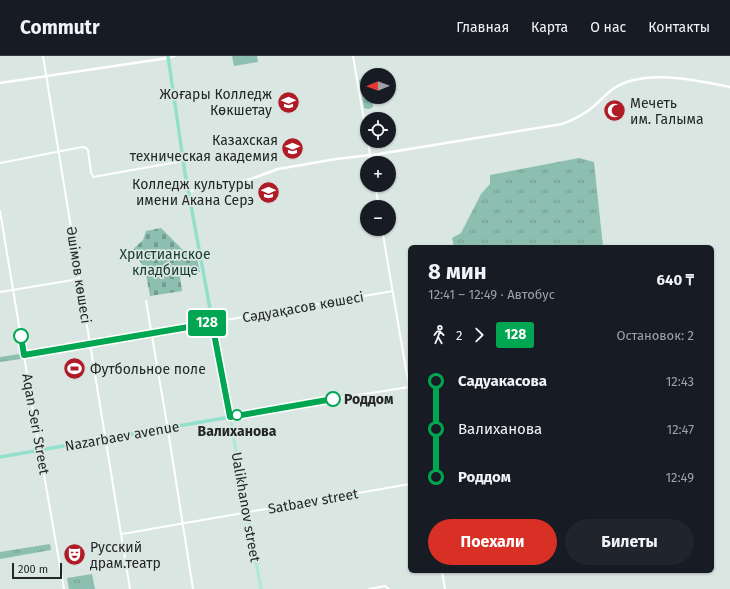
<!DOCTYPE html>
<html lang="ru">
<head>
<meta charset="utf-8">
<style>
	:root { --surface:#171b24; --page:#20242c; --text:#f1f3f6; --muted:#9ea1a6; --line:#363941; --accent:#d93025 }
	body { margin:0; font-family:"Fira Sans",sans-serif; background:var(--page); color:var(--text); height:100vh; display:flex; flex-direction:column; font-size:15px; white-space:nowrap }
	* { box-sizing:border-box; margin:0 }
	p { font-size:13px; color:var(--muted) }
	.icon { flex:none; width:22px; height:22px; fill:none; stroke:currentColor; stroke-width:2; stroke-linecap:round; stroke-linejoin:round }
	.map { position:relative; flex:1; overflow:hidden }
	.drawer { position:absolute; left:408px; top:189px; width:306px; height:328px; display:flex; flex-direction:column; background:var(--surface); border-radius:6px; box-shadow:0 1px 3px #0004 }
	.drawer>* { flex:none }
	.badge { padding:0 8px; border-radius:3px; font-size:14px; line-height:26px }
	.needle { width:26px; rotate:269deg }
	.fabs { position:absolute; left:360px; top:12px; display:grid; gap:8px }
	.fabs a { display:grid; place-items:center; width:36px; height:36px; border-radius:50%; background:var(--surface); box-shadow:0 1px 3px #0004; font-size:20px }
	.scale { position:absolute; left:12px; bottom:10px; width:50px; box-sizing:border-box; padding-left:4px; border:2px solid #232725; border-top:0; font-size:11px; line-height:14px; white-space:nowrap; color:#232725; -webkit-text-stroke:3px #dae6e2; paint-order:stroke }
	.map>.badge { position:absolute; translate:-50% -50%; box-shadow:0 0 0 2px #fff }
	.legs { display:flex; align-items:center; gap:6px; height:44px; padding:0 20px; font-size:13px }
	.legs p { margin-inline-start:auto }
	.overview { display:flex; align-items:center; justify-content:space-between; height:68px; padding:0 20px }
	h1 { font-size:22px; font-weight:700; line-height:30px }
	.cta { display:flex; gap:8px; margin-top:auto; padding:8px 20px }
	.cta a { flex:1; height:46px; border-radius:24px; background:var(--accent); color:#fff; font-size:16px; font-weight:700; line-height:46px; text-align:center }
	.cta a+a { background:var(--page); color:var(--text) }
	ul { padding:0 20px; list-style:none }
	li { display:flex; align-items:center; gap:14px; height:48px; font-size:15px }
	li i { display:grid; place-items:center; width:6px; height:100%; margin:0 5px; background:currentColor }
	li i::after { content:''; width:10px; height:10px; margin:-5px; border:3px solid; border-radius:50%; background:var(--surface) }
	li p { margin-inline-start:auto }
	li:first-child i { background:linear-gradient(#0000 50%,currentColor 0) }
	li:last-child i { background:linear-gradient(currentColor 50%,#0000 0) }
	header { display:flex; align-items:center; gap:24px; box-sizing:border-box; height:56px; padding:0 20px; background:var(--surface); border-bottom:1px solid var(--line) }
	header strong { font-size:19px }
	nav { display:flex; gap:22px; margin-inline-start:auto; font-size:14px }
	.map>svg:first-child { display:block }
</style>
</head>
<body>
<header>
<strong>Commutr</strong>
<nav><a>Главная</a><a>Карта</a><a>О нас</a><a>Контакты</a></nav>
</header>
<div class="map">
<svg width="730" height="533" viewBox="0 0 730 533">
	<defs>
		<pattern id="cemetery-stones" width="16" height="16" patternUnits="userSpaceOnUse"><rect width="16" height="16" fill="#8dbfb0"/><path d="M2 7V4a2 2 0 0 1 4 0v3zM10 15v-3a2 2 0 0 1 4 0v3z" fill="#739b8f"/></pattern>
		<pattern id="park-tufts" width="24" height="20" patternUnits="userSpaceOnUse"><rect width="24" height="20" fill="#8dbfb0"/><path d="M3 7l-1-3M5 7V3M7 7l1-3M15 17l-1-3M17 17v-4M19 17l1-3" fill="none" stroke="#739b8f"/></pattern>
	</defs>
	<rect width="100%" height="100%" fill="#dae6e2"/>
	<polygon fill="url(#cemetery-stones)" points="161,172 192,203 197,202 200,216 180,221 182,235 150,240 145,213 137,201 130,200 130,196 143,184 146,175"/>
	<g fill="url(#park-tufts)">
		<polygon points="367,22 367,41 371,41 373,51 369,53 364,52 359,24"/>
		<polygon points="579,102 594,106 603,191 454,191 452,182 461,177 481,138 490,128 490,119"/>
		<polygon points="20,298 21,303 0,306 0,301"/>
		<polygon points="50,488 51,494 0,503 0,496"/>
		<polygon points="92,518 95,533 69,533 67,522"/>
	</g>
	<polygon fill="#8dbfb0" points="232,0 257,0 258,6 234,10"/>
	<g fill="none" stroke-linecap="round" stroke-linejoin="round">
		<g stroke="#fff" stroke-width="2">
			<polyline points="43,0 130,533"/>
			<polyline points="353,0 367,81"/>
			<polyline points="168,2 175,0"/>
			<polyline points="368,85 371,107"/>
			<polyline points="0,107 82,91 86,92 88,94 91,116 93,121 183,105"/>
			<polyline points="375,129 379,151"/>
			<polyline points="0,155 39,390 64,533"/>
			<polyline points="382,173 410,337"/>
			<polyline points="0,236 79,223"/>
			<polyline points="146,245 167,368 193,533"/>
			<polyline points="24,299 393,235"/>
			<polyline points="231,361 321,345 409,331"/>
			<polyline points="122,478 410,428"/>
			<polyline points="442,515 445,533"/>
			<polyline points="369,533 385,530 389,533"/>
		</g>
		<g stroke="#fff" stroke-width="2.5">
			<polyline points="0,27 168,2"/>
			<path d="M 189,135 L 251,123 L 278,113 L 336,103 L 379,98 L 562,68 C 573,64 585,58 594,50 C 600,45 606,38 613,33 C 642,12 697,24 730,31"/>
		</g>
		<polyline stroke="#ade8d9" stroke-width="3" points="230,361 261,533"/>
		<polyline stroke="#92e0cc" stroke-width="3.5" points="0,401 230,361 185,117 168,0"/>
	</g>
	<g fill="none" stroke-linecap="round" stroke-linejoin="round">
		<defs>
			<polyline id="line-1" points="21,280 24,299 212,267 230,361 333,343"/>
		</defs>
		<use href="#line-1" stroke="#fff" stroke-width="9"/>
		<use href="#line-1" stroke="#00a651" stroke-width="6"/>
	</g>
	<defs>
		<symbol id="university-disc" viewBox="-11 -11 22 22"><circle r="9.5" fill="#af1c26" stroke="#dae6e2"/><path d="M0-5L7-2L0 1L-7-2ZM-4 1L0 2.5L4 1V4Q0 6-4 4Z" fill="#fff"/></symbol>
		<symbol id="mosque-disc" viewBox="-11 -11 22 22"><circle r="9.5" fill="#af1c26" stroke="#dae6e2"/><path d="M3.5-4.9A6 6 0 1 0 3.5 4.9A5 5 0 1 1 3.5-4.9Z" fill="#fff"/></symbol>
		<symbol id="stadium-disc" viewBox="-11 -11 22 22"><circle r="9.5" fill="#af1c26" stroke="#dae6e2"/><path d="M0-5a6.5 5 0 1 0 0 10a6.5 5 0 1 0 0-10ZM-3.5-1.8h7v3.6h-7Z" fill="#fff"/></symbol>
		<symbol id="theatre-disc" viewBox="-11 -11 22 22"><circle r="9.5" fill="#af1c26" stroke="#dae6e2"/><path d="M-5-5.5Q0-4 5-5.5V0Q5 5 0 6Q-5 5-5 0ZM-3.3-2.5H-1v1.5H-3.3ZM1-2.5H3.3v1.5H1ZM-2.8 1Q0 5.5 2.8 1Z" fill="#fff"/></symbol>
	</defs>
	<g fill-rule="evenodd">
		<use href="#university-disc" x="276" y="34" width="25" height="25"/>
		<use href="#mosque-disc" x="602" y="42" width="25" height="25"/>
		<use href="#university-disc" x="280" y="80" width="25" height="25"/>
		<use href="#university-disc" x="256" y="124" width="25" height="25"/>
		<use href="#stadium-disc" x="62" y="300" width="25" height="25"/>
		<use href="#theatre-disc" x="62" y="486" width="25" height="25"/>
	</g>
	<g fill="#fff" stroke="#00a651" stroke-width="2">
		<circle cx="21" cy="280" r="7"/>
		<circle cx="333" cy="343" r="7"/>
		<circle cx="237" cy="359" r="5"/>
	</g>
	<g text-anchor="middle" stroke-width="3.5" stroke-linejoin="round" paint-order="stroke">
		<g font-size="14" fill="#232725" stroke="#dae6e2" text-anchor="end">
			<text x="272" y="43">Жоғары Колледж<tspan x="272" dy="16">Көкшетау</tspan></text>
			<text x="630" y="52" text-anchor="start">Мечеть<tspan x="630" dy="16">им. Галыма</tspan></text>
			<text x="278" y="89">Казахская<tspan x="278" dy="16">техническая академия</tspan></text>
			<text x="254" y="133">Колледж культуры<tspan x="254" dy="16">имени Акана Серэ</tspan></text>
			<text x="90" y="318" text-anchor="start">Футбольное поле</text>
			<text x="90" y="496" text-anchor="start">Русский<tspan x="90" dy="16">драм.театр</tspan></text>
		</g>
		<g font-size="14" fill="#163930" stroke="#dae6e2">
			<text x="165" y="203">Христианское<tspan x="165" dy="16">кладбище</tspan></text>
		</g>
		<g font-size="14" fill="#232725" stroke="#dae6e2">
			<text transform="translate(79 219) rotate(81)" y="5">Әшімов көшесі</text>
			<text transform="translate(303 251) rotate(-10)" y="5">Сәдуақасов көшесі</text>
			<text transform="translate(36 368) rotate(80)" y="5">Aqan Seri Street</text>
			<text transform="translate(122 380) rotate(-10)" y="5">Nazarbaev avenue</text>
			<text transform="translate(313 445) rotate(-10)" y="5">Satbaev street</text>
			<text transform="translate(246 451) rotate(80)" y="5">Ualikhanov street</text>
		</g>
		<g font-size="14" font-weight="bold" fill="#232725" stroke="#dae6e2" text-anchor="start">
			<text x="344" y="348">Роддом</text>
			<text x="237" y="380" text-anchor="middle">Валиханова</text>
		</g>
	</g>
</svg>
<div class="fabs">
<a><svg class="needle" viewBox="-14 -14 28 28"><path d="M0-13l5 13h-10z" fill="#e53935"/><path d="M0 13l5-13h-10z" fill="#9ea1a6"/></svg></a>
<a><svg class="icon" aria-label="locate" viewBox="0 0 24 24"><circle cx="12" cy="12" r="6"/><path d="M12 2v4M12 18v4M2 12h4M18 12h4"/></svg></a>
<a>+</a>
<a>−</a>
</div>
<div class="scale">200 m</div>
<b class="badge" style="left:207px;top:267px;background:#00a651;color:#fff">128</b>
<section class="drawer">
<div class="overview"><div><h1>8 мин</h1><p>12:41 – 12:49 · Автобус</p></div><b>640 ₸</b></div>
<div class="legs"><svg class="icon" aria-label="walk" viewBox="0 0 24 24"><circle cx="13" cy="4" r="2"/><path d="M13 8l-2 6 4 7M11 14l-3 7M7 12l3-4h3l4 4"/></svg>2<svg class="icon" aria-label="forward" viewBox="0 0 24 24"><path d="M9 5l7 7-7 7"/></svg><b class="badge" style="background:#00a651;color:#fff">128</b><p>Остановок: 2</p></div>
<ul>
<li><i style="color:#00a651"></i><b>Садуакасова</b><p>12:43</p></li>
<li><i style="color:#00a651"></i><span>Валиханова</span><p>12:47</p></li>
<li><i style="color:#00a651"></i><b>Роддом</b><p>12:49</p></li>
</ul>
<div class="cta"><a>Поехали</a><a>Билеты</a></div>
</section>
</div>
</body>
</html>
